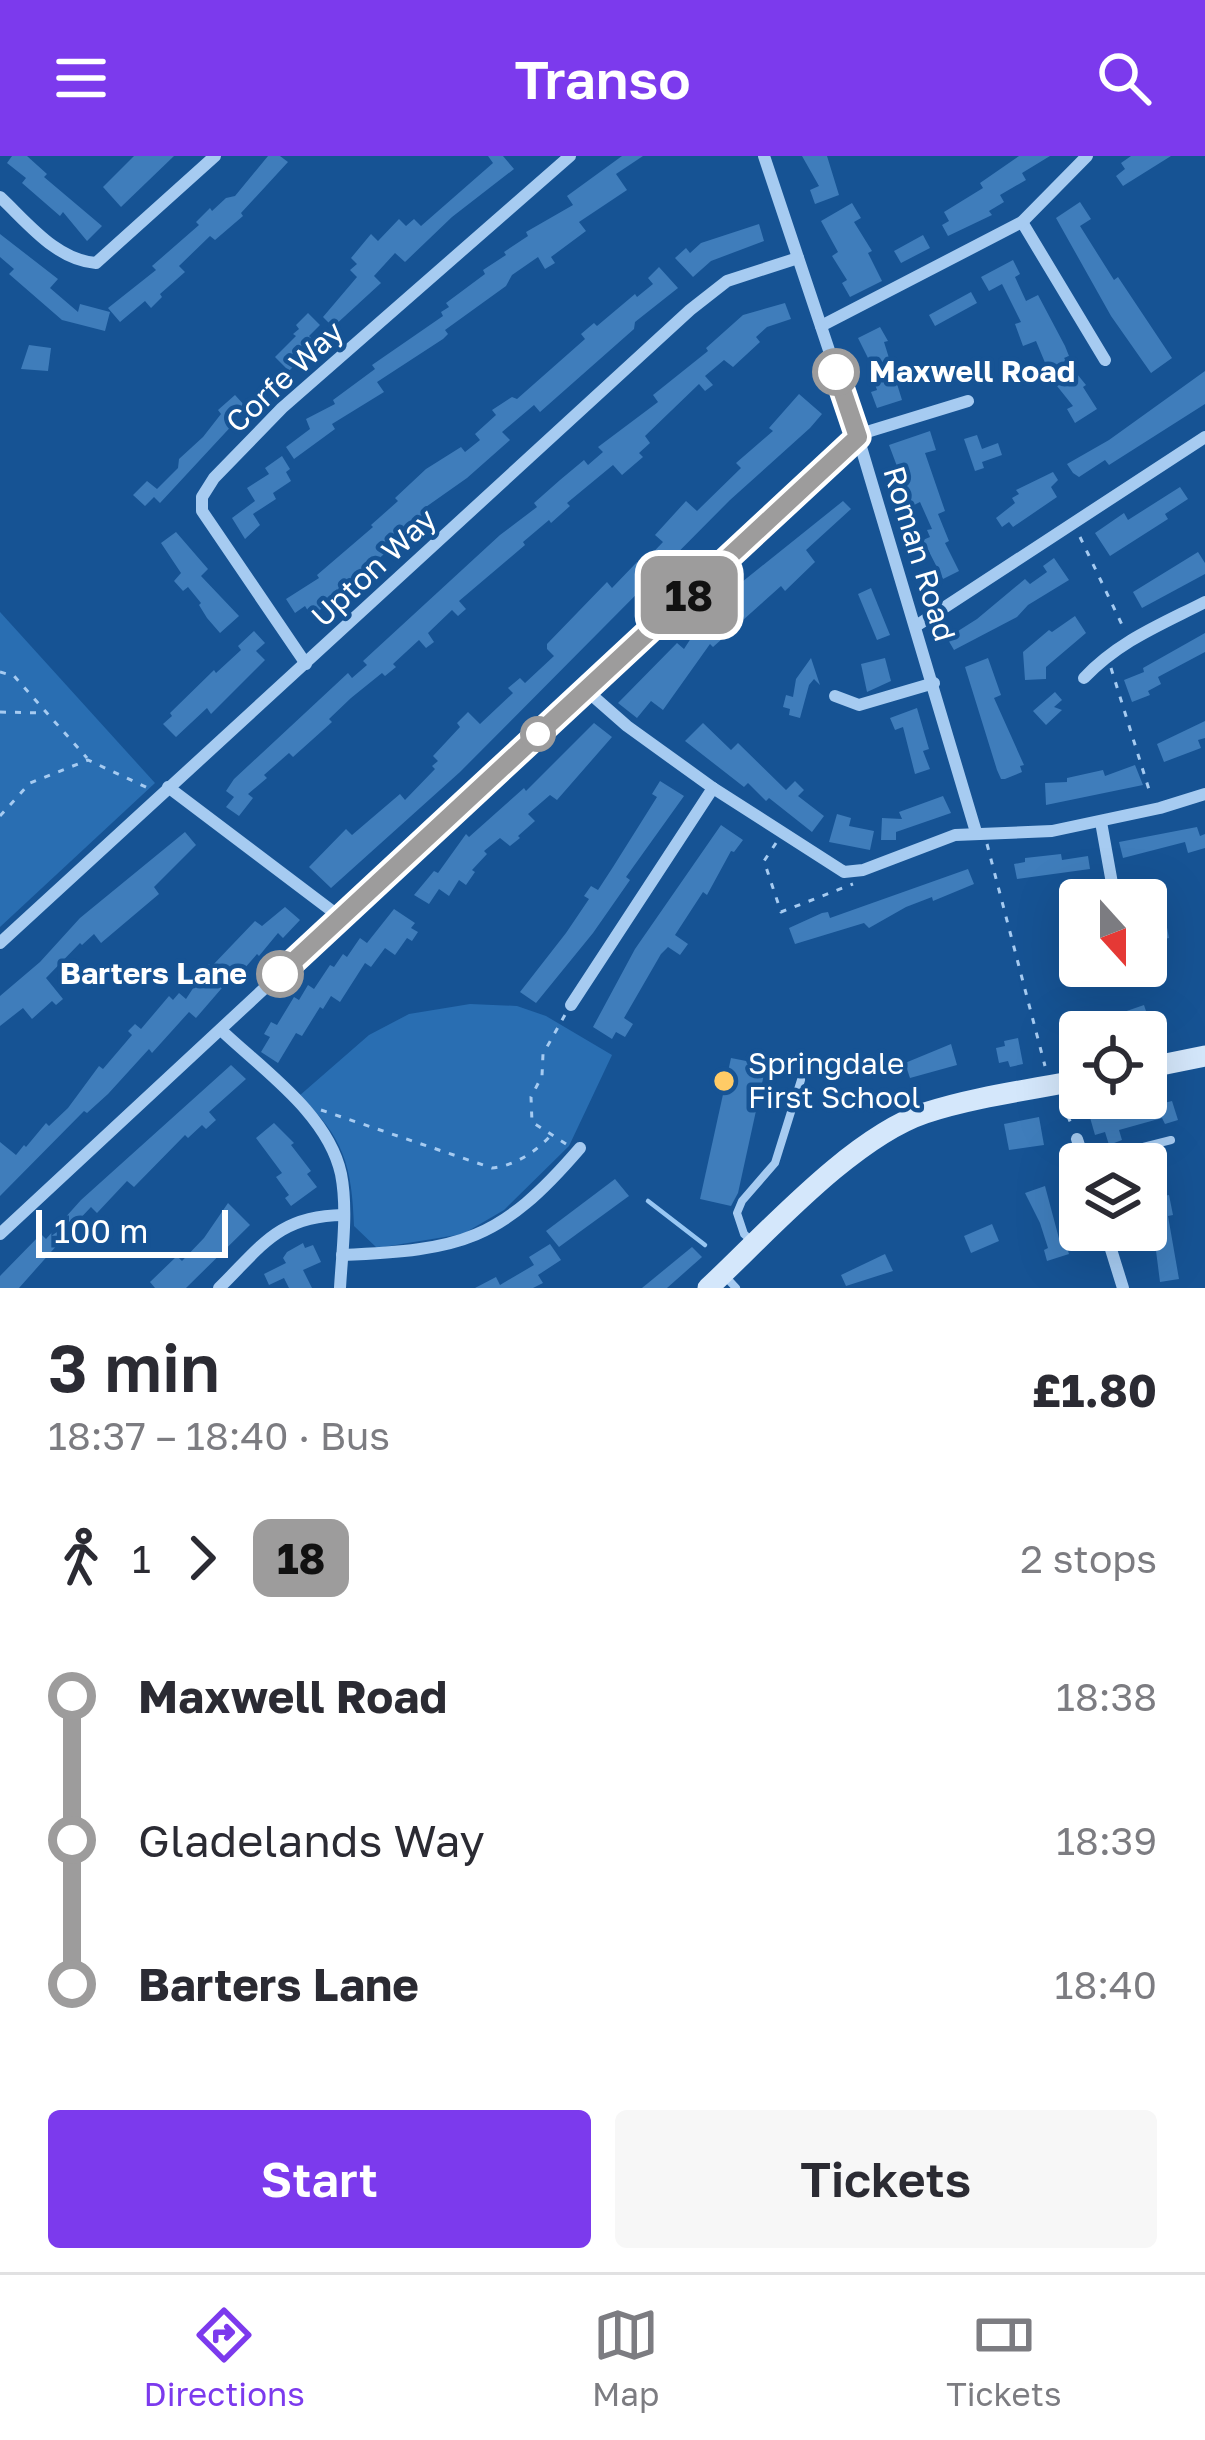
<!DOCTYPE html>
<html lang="en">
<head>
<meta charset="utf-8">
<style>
	:root { --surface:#fff; --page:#f7f7f7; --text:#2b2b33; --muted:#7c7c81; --line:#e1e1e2; --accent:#7c3aed }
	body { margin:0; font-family:"Golos Text",sans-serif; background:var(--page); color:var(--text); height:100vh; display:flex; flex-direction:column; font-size:45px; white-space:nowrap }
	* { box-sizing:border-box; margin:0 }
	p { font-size:39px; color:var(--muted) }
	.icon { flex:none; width:66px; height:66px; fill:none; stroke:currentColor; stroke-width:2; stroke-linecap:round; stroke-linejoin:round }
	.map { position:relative; height:1132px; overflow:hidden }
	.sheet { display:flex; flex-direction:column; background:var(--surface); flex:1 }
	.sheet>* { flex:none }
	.badge { padding:0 24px; border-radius:18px; font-size:42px; line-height:78px }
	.needle { width:78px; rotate:159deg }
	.buttons { position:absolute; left:1059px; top:723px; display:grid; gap:24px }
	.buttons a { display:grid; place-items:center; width:108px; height:108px; border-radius:12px; background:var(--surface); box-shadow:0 12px 48px #0002; font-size:60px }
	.scale { position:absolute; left:36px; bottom:30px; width:192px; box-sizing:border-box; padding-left:12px; border:6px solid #fff; border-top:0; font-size:33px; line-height:42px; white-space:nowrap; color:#fff; -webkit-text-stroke:9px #165394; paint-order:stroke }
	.map>.badge { position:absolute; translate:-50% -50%; box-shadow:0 0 0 6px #fff }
	.legs { display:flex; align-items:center; gap:18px; height:132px; padding:0 48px; font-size:39px }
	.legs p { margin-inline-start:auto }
	.overview { display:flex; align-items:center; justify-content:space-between; height:204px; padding:0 48px }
	h1 { font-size:66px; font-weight:600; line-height:90px }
	.button { display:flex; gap:24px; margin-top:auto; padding:24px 48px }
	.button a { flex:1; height:138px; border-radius:12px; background:var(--accent); color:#fff; font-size:48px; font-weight:600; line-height:138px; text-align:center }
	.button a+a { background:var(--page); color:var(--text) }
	ul { padding:0 48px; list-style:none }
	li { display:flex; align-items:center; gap:42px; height:144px; font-size:45px }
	li i { display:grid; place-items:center; width:18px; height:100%; margin:0 15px; background:currentColor }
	li i::after { content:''; width:30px; height:30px; margin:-15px; border:9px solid; border-radius:50%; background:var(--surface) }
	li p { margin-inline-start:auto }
	li:first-child i { background:linear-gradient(#0000 50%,currentColor 0) }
	li:last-child i { background:linear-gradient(currentColor 50%,#0000 0) }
	header { display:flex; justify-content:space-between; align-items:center; height:156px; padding:0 48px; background:var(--accent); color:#fff; font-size:54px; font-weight:600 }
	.tabs { display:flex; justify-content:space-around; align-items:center; height:168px; border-top:3px solid var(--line); background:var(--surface); font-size:33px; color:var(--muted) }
	.tabs a { display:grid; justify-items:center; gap:6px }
	.tabs .active { color:var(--accent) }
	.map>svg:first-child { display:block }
</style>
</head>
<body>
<header><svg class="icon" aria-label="menu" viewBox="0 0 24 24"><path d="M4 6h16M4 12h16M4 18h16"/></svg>Transo<svg class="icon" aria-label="search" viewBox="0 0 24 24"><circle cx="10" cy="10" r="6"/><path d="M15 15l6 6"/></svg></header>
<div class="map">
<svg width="1205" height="1132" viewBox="0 0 1205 1132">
	<rect width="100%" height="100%" fill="#165394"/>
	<g fill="#296eb2">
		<polygon points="0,456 155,627 0,771"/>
		<path d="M 470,848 L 517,850 L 546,860 L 612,899 L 569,990 L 504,1054 L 463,1078 L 377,1092 L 354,1070 C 352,1011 344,980 299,940 L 369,879 L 409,858 Z"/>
	</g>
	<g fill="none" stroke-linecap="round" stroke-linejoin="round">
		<polyline stroke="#98c7f3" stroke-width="4.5" points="648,1045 705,1089"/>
	</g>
	<g fill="#3f7dbb">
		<polygon points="12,0 27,0 47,18 44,21 102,70 87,85 63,56 60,60 22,27 26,22 7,7"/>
		<polygon points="134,0 174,0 121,51 103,31"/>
		<polygon points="268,0 280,0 288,6 241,57 243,60 215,84 210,80 179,110 185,116 160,138 162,141 151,152 145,145 120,166 108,152 156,114 152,110 199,69 196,66 210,52 212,55 226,42 235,40"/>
		<polygon points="488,0 503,0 514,13 452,61 405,106 395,97 374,120 381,127 333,171 323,161 357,121 350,114 357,108 351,102 371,78 378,85 399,63 406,70 414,63 421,70 493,7"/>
		<polygon points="622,0 643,0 616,18 627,34 579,66 586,75 551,101 555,107 545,113 538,101 512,119 506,130 445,174 448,178 443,183 377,226 384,236 332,268 335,273 294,303 286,291 310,273 306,263 335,248 333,244 375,213 372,209 443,160 441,156 449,151 446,147 485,118 483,114 506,99 504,96 528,80 526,76 573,49 567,40"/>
		<polygon points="802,0 827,0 839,39 815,48 810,34 819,30"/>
		<polygon points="1019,0 1050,0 1022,17 1026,24 1000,39 1004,46 989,55 992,59 948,80 942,69 949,65 944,56 983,32 980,27"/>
		<polygon points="1131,0 1171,0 1123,30 1116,20 1125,13 1121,7"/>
		<polygon points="1080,46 1091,63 1080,70 1114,124 1118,121 1172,202 1151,217 1111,160 1056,62"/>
		<polygon points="852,47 861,62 854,66 872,95 868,97 882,125 850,141 842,127 847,124 832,100 838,96 821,65"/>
		<polygon points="759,68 764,85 711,105 693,121 675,102 686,92 690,97 701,87"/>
		<polygon points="0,78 58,123 50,132 78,156 80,148 110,156 105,175 62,164 9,118 14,113 0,101"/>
		<polygon points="923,79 930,92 901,107 894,95"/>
		<polygon points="1013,104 1020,118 1015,121 1026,145 1038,139 1065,190 1069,200 1064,202 1086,229 1083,231 1097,253 1075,267 1067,253 1073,250 1057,230 1066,223 1052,207 1046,209 1036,185 1023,190 1015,168 1021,166 1002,128 989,135 981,121"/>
		<polygon points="659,111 678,132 635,166 634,173 540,256 534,249 502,276 510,284 467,322 423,353 426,357 394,382 397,386 334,444 311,460 305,450 295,457 286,443 319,422 317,419 373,371 371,369 398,345 395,342 426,313 461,291 465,296 480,284 475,278 496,259 492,254 512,241 517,243 585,183 581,178 594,167 597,170 635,138 637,141 653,128 648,122"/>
		<polygon points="971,136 977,147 935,170 929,159"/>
		<polygon points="785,147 791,163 767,171 756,181 760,186 733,211 724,204 705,220 713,229 705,235 699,228 645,280 650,287 639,297 643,301 622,319 613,309 567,347 570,350 551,367 549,364 523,386 525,389 459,445 466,453 458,460 452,454 428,477 434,486 426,492 419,484 393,508 396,511 385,520 382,517 351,542 329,563 332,566 293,601 289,597 264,619 267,622 248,638 253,642 239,660 226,651 234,641 226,635 234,623 348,517 352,522 367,509 363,505 500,379 537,351 534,347 560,324 584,304 588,309 603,296 598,291 658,246 653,239 708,195 706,192 743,159"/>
		<polygon points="308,157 320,169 309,180 316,187 289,215 275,201 296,180 293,178 299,173 296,169"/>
		<polygon points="880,171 888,185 884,186 902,244 877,252 871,236 877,234 869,211 872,210 858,182"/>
		<polygon points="29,189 51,192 48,215 21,213"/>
		<polygon points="1205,215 1205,248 1109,309 1105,304 1079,321 1073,317 1067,308 1109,284"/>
		<polygon points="799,238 822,258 810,272 730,344 460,616 331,732 309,711 346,673 352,679 400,638 405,644 435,613 432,610 438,605 433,600 460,571 457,567 468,556 480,568 513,537 508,532 520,522 525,527 554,500 547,493 547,488 607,426 612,432 637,406 641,409 663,386 655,379 686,345 697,355 741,312 736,307 773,275 769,272"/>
		<polygon points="235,239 245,250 233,260 237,264 160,347 154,341 145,350 133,339 147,325 157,333 178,312 179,303 203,281 221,258 218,254"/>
		<polygon points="930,275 936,294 925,297 945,355 938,358 949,385 945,387 959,415 943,423 923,384 930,381 927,374 932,373 920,346 912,350 889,289"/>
		<polygon points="977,279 982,293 998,287 1002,299 982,306 984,312 975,315 964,283"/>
		<polygon points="282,300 290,313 286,316 291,325 273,337 276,343 253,358 260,369 245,383 232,362 255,345 247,332 269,318 265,312"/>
		<polygon points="1053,316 1058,324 1051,331 1057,341 1013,371 1009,366 1002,371 996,362 1015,347 1012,342 1019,338 1016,334"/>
		<polygon points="1180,331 1188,343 1165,358 1168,363 1110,400 1095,377 1124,357 1128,364"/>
		<polygon points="843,345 851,353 806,394 815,406 785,435 781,430 713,491 710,488 663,554 651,545 637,562 618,547 677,487 684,493 702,465 742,426"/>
		<polygon points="176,376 208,413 201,420 239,460 220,477 207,462 199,449 201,447 188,431 183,435 174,425 181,417 161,387"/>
		<polygon points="1198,396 1205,407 1205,418 1142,452 1133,436"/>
		<polygon points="1054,402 1069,424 1028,449 1017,461 954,494 947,482 977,463 1025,423 1030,428 1047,416 1043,410"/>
		<polygon points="871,432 890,479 877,484 858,438"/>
		<polygon points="1075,460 1086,477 1046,511 1046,523 1025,524 1023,496 1049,474 1052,476"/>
		<polygon points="254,475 265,487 256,495 265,504 211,558 207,552 176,581 163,568 172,560 170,557 214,514 216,517 241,494 238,490"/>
		<polygon points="1205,477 1205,496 1158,521 1161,528 1148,535 1150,539 1132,546 1124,524 1144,516 1143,512"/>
		<polygon points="811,502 820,529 814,523 809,529 800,562 789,559 790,553 783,551 786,539 793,541 796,523"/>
		<polygon points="885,502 891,525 867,536 861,508"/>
		<polygon points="988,502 1001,539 994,542 1024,609 1020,610 1022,616 1005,623 1001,623 997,614 965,511"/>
		<polygon points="1055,536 1062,544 1054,551 1062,554 1046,569 1033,555"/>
		<polygon points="917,552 929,593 923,595 930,613 915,618 903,571 895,574 890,562"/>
		<polygon points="1205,565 1205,582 1198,584 1201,592 1164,606 1157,588"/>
		<polygon points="594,567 612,581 557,644 550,639 528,658 535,665 518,680 520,682 510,690 500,682 484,695 487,698 472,714 475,716 466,729 459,724 449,740 439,733 429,748 414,739 434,715 438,717 466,678 469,681 524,632 526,635"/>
		<polygon points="703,567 731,594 738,587 786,634 795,625 804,634 798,640 824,660 812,676 769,642 766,645 748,627 744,631 685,585"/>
		<polygon points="1135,609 1143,629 1046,649 1045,627 1067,626 1067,622 1103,614 1105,620"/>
		<polygon points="660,625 684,640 626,721 630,724 593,777 536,847 520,836 566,777 589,743 584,740 591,730 598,734 613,711 657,641 652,638"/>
		<polygon points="943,640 951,657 896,676 896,684 881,684 882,662 902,663 899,656"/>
		<polygon points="837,658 851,662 849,670 874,675 870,694 829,686"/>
		<polygon points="721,669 743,684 734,696 731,695 707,739 703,736 675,779 688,788 680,799 668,791 661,798 624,862 633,868 625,881 616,876 612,883 593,871 635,793"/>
		<polygon points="1197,671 1200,680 1205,678 1205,692 1188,697 1185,686 1123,702 1119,686"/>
		<polygon points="185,676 196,689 154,731 159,738 101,787 94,778 82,789 80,787 46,822 63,843 56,849 52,845 32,863 23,852 0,870 0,840 40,806 80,762"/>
		<polygon points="1061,698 1062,704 1088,700 1090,713 1017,723 1014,708 1025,706 1025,702"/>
		<polygon points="968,713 974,728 933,745 932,741 906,751 869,772 864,767 795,788 789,772 822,757 828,756 830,762"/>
		<polygon points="1155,743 1159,763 1165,761 1169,782 1151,786 1146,745"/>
		<polygon points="285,751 300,764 283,782 278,777 259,800 257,798 237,821 234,818 196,862 189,856 152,897 149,893 108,938 87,957 84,955 0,1040 0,986 16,999 24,989 26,991 46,967 49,970 68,952 99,910 103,913 132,879 128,875 135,868 141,873 169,840 173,844 179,837 186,843 209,808 211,811 255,765 262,770"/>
		<polygon points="394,753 415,767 411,772 418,776 412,785 407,782 395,799 385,792 371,811 365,807 340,846 331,840 323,853 320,851 302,880 296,877 278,907 261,896 270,881 264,878 271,866 277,869 294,841 299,844 308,829 314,833 330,809 334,811 343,798 347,801 360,782 367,787"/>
		<polygon points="1080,753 1080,795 1076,796 1084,819 1065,825 1059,808 1067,806 1061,779 1069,777 1064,758"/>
		<polygon points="1144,849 1149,864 1132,870 1131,876 1121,876 1115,859"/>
		<polygon points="1018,882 1023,908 1010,911 1008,905 999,907 996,892 1005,890 1004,885"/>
		<polygon points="951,888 957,909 910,922 905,907"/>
		<polygon points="731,902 766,909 738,1037 731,1050 700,1043"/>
		<polygon points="231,909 246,923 209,956 216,964 206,973 202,969 188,982 185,979 134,1031 127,1025 97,1057 91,1051 73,1070 79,1075 69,1086 59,1087 19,1132 0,1132 0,1120 41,1078 46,1083 81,1044"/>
		<polygon points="1172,945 1178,964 1165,968 1162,962 1119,974 1122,984 1109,989 1105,976 1095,979 1089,958 1109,951 1112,960"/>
		<polygon points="1039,961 1044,989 1009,994 1004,968"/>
		<polygon points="274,967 294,987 291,989 311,1015 307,1018 317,1031 291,1050 285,1042 289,1039 276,1021 282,1017 256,982"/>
		<polygon points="615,1023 629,1040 559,1091 546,1075"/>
		<polygon points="1045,1030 1061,1090 1066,1088 1069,1098 1047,1105 1044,1094 1048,1092 1040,1067 1025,1037"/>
		<polygon points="1169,1039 1173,1059 1168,1060 1179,1123 1160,1126 1154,1079 1159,1078 1152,1042"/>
		<polygon points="228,1047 250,1069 186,1132 155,1132 150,1126 177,1100 182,1105 204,1082"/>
		<polygon points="992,1068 999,1085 971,1097 964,1080"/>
		<polygon points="303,1087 305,1092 313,1089 321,1106 303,1114 312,1132 289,1132 284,1122 269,1129 264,1118 286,1107 283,1102 287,1096"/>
		<polygon points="550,1088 561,1104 538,1119 543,1127 533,1132 475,1132 496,1121 500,1129 534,1109 529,1101"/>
		<polygon points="692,1091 702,1101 667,1132 642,1132"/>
		<polygon points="885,1098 893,1115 846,1130 841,1119"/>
	</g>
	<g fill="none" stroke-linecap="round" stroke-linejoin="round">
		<g stroke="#a6cbf1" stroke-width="3" stroke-dasharray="6 9" stroke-linecap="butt">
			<polyline points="1080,381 1125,475"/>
			<polyline points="1111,512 1151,640"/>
			<polyline points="0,516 14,520 87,602"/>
			<polyline points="0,556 45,557"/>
			<polyline points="0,660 30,627 88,604 148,632"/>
			<polyline points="776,687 764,705 781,756 853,728"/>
			<polyline points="987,688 1045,910"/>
			<polyline points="1062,946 1072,970"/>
			<path d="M 321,954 L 492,1012 C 514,1010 536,996 551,979"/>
			<polyline points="566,988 532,966 531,941 542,920 543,898 566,857"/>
		</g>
		<g stroke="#a6cbf1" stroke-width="8">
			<polyline points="1084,1006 1171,984"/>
			<polyline points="754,1087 744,1078 737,1057 742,1045 775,1007 801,924"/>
			<polyline points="724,1119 736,1132"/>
		</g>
		<g stroke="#a6cbf1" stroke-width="12">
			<polyline points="764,0 858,281 976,676"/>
			<path d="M 0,41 C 28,67 56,104 96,107 L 215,0"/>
			<polyline points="1022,66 1105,204"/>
			<polyline points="821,170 1022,66 1087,0"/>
			<polyline points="857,279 968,245"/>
			<polyline points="916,470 1205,281"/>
			<polyline points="306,508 202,355 202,341 214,322 282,252 570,0"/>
			<path d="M 1084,522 C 1119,485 1160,469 1205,446"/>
			<polyline points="586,534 627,570 713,632 844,716 863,714 955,679 1052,675 1160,652 1205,638"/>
			<polyline points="835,540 859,549 934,527"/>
			<polyline points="168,631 340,761"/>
			<polyline points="1101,666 1115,744"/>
			<polyline points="0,787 690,154 727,125 798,102"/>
			<polyline points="571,849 713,632"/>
			<path d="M 221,874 C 263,914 328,958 341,1018 C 348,1054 342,1096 340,1132"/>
			<polyline points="1077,983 1085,1008"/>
			<polyline points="1105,1074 1123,1132"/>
			<polyline points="0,1078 858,281"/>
			<path d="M 342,1099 C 462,1094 500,1085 580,992"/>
			<path d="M 219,1132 C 262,1090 278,1060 343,1059"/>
		</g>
		<g stroke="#d4e7fb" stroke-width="21">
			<polyline points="1146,912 1205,900"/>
			<path d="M 708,1132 C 766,1078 851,982 925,957 C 974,941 1029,934 1080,924"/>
		</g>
	</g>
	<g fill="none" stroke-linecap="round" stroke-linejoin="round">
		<defs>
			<polyline id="line-1" points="280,818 858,281 836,216"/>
		</defs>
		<use href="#line-1" stroke="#fff" stroke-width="27"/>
		<use href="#line-1" stroke="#9d9c9c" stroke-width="18"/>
	</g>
	<g fill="#fff" stroke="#9d9c9c" stroke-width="6">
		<circle cx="836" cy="216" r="21"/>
		<circle cx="538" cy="578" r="15"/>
		<circle cx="280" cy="818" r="21"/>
	</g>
	<circle fill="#ffcb66" stroke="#165394" stroke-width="4.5" cx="724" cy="925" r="12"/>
	<g text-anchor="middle" stroke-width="9" stroke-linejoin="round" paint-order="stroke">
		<g font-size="30" font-weight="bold" fill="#fff" stroke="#165394" text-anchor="start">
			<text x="869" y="226">Maxwell Road</text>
			<text x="247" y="828" text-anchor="end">Barters Lane</text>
		</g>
		<g font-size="30" fill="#fff" stroke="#165394">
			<text transform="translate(285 221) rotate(-43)" y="10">Corfe Way</text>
			<text transform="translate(919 398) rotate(73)" y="10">Roman Road</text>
			<text transform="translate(374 412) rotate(-43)" y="10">Upton Way</text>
		</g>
		<g font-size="30" fill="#fff" stroke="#165394" text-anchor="start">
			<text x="748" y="918">Springdale<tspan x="748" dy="34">First School</tspan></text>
		</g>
	</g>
</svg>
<div class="buttons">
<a><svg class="needle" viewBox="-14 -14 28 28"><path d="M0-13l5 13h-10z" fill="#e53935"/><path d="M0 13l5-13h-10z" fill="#7c7c81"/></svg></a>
<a><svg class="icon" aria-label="locate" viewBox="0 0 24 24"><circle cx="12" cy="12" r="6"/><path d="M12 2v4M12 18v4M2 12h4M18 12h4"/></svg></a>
<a><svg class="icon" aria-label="layers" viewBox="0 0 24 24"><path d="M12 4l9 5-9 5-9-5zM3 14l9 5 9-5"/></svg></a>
</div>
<div class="scale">100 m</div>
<b class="badge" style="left:689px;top:439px;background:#9d9c9c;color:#111">18</b>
</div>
<section class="sheet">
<div class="overview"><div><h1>3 min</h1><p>18:37 – 18:40 · Bus</p></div><b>£1.80</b></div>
<div class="legs"><svg class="icon" aria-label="walk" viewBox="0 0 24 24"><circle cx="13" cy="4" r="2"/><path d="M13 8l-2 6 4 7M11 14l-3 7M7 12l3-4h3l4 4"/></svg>1<svg class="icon" aria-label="forward" viewBox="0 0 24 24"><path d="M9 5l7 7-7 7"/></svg><b class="badge" style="background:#9d9c9c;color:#111">18</b><p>2 stops</p></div>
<ul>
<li><i style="color:#9d9c9c"></i><b>Maxwell Road</b><p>18:38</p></li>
<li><i style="color:#9d9c9c"></i><span>Gladelands Way</span><p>18:39</p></li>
<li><i style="color:#9d9c9c"></i><b>Barters Lane</b><p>18:40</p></li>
</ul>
<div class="button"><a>Start</a><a>Tickets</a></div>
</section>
<nav class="tabs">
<a class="active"><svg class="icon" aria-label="directions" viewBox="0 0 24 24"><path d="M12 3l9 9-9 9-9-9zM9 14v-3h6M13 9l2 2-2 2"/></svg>Directions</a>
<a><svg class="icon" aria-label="map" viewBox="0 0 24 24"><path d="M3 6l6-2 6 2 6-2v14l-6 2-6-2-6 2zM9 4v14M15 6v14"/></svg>Map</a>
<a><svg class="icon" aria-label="tickets" viewBox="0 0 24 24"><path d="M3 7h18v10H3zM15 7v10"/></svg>Tickets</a>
</nav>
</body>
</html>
